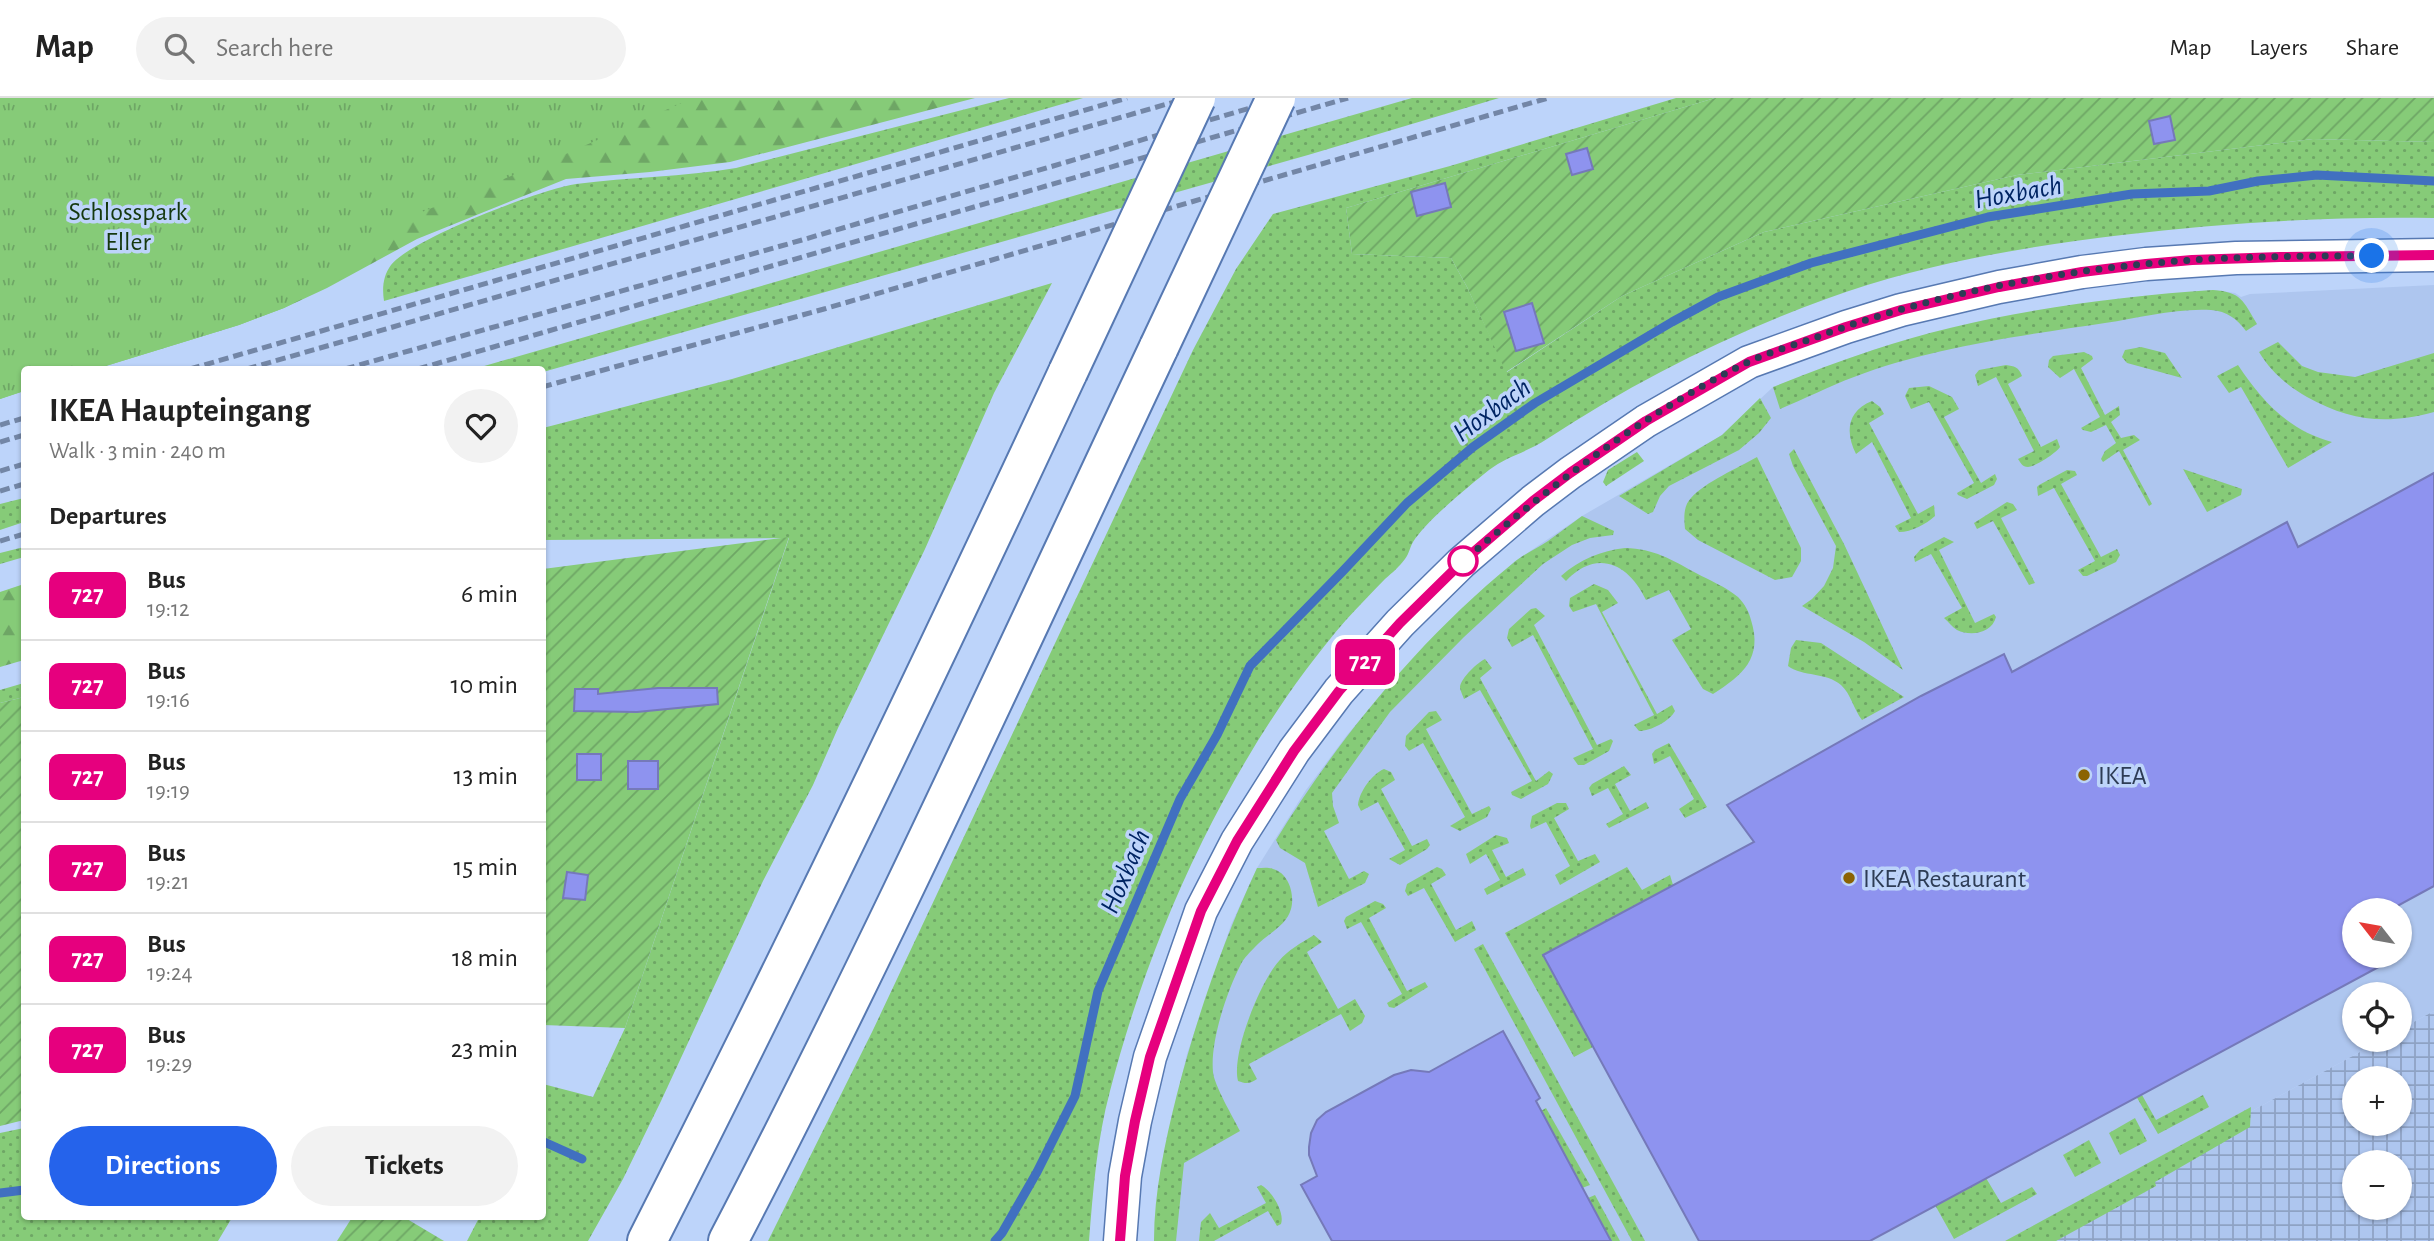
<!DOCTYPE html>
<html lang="en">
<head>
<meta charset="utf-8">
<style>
	:root { --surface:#fff; --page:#f2f2f2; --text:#222; --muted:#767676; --line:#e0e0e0; --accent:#2563eb }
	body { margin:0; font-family:"Alegreya Sans",sans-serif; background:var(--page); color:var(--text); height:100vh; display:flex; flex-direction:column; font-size:26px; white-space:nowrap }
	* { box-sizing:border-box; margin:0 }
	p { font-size:23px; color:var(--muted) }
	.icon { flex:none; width:38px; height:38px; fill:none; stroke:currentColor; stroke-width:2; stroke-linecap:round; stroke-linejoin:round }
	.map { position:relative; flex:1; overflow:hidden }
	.details { position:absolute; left:21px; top:268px; width:525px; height:854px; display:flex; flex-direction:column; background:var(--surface); border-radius:7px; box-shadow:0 2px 5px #0004 }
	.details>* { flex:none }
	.badge { padding:0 14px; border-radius:10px; font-size:24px; line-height:46px }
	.needle { width:46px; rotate:301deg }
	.tools { position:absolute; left:2342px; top:800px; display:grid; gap:14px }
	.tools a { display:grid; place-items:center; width:70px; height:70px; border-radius:50%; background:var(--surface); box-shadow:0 2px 5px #0004; font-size:35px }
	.you { position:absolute; width:35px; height:35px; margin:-18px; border:5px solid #fff; border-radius:50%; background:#1a73e8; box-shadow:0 0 0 10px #1a73e833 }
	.map>.badge { position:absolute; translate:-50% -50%; box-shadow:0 0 0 4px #fff }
	h2 { padding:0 28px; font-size:26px; line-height:63px }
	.round { display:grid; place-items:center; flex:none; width:74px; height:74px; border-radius:37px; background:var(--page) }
	.headline { display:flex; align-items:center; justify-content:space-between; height:119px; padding:0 28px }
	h1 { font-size:33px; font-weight:600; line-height:52px }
	.primary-button { display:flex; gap:14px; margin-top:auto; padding:14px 28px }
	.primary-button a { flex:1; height:80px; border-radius:42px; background:var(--accent); color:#fff; font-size:28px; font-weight:600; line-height:80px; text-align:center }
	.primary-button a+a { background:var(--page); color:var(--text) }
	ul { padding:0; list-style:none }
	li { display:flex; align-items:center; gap:21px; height:91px; padding:0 28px; border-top:2px solid var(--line) }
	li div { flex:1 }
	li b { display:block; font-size:26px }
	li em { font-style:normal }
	li .badge { min-width:77px; font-weight:700; text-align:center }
	header { display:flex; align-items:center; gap:42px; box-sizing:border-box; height:98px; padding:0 35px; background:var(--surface); border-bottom:2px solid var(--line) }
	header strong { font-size:33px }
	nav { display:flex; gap:38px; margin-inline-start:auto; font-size:24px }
	.search { width:490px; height:63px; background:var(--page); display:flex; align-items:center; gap:18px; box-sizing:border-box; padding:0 24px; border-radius:38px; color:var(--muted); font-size:26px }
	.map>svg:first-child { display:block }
</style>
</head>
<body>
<header>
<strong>Map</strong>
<div class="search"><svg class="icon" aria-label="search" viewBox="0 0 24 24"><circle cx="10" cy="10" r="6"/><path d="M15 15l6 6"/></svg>Search here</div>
<nav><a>Map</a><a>Layers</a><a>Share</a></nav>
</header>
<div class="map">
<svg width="2434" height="1143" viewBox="0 0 2434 1143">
	<defs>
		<pattern id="industrial-grid" width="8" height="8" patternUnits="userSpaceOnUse" patternTransform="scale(1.75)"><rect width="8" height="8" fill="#aec6ef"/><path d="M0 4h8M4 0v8" fill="none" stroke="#8ea2c4"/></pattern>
		<pattern id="grass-dots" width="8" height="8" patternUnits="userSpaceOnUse" patternTransform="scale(1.75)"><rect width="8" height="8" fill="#86cb78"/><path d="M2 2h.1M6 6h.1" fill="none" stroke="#6ea665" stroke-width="1.8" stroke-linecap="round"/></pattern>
		<pattern id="forest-firs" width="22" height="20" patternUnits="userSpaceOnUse" patternTransform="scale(1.75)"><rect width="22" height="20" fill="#86cb78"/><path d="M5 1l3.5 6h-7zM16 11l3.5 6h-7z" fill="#6ea665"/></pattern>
		<pattern id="park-tufts" width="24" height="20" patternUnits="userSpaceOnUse" patternTransform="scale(1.75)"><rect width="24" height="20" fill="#86cb78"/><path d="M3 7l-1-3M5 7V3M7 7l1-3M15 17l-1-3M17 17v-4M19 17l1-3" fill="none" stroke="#6ea665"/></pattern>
		<pattern id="garden-furrows" width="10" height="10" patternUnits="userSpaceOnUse" patternTransform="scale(1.75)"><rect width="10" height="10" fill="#86cb78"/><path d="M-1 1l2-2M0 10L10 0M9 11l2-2" fill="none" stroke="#6ea665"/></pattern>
	</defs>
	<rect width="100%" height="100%" fill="#bdd4fa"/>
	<path fill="#aec6ef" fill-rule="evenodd" d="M 2434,187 L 2434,913 L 2399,932 L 2399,896 L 2354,896 L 2354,942 L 2382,942 L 2013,1143 L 1154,1143 L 1161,1068 L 1187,956 L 1231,827 L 1257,770 L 1306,692 L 1347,637 L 1382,596 L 1442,532 L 1514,464 L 1582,418 L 1722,337 L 1773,289 L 1873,252 L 1981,223 L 2119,201 L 2213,192 L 2235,195 L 2241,199 L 2250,196 ZM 2354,812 L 2399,812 L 2399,858 L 2354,858 Z"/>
	<path fill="url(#industrial-grid)" fill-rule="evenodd" d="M 2434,913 L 2434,1143 L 2013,1143 L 2382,942 L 2399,942 L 2399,932 ZM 2354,980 L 2399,980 L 2399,1026 L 2354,1026 ZM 2354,1064 L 2399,1064 L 2399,1110 L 2354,1110 Z"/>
	<g fill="url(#grass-dots)">
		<path d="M 1009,0 L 1083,0 L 384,203 C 382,190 383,178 391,167 C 411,141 541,91 576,86 C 629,79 683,79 736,70 Z"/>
		<polygon points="1412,0 1499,0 1308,57 543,274 542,271 474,271"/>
		<path d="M 1676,0 L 1715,0 L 1346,110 L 1352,156 L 1451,160 L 1467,189 L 1507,274 L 1622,198 L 1764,134 L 2017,77 L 2313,41 L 2434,44 L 2434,120 C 2330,118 2225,125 2122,137 C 2022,149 1921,166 1826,201 C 1727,237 1635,283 1547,341 C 1528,354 1507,358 1489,372 C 1469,388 1426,423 1413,444 C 1410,449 1409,456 1405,461 C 1400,468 1392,475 1385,481 C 1372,494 1359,508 1346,522 C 1288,589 1241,665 1202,744 C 1163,823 1132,908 1110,993 C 1097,1041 1093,1093 1089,1143 L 768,1143 L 873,932 L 1193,252 L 1236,171 L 1273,116 L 1450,68 Z"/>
		<polygon points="1052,185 994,295 925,451 838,630 813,687 763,783 661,1003 623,1081 588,1143 467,1143 480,1118 542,1118 543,986 593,999 625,930 789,440 543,442 543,330 732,281"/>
		<path d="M 2213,192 C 2242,194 2243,203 2257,226 L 2246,233 C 2237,221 2227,213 2211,212 C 2176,210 2139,220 2105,225 C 2025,237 1929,250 1854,279 C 1829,288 1805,301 1780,311 L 1773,289 C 1806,276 1839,263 1873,252 C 1976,217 2104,199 2213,192 Z"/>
		<path d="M 2278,244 L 2302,268 L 2318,274 L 2355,279 L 2434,255 L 2434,314 C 2386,327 2350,323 2307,299 C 2288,288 2271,274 2259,254 Z"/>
		<polygon points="2141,249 2165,255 2182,280 2127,265 2122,259 2125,252"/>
		<polygon points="2084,254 2092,258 2093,261 2081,270 2105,317 2119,308 2120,317 2111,324 2121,340 2134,337 2140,342 2123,352 2152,406 2149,408 2119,353 2103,364 2101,361 2105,353 2116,345 2106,327 2091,334 2083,332 2081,330 2100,319 2074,271 2060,280 2048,269 2049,262 2053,258"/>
		<path d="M 2006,267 C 2014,268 2019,269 2022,278 L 2008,286 L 2041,349 L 2057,341 L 2060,349 C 2056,355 2035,369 2028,369 C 2022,369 2021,365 2018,361 L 2034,353 L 1996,279 L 1978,288 L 1975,277 L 1979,272 Z"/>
		<path d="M 2238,267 C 2262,303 2288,332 2332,344 L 2288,370 L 2241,289 L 2229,295 L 2217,278 Z"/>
		<polygon points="1929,288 1952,299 1959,311 1944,319 1981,385 1995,376 1997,381 1994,387 1967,401 1958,397 1957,395 1974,385 1929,304 1911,311 1905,298 1909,290"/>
		<polygon points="1760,300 1771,320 1759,335 1739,352 1669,388 1660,398 1653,414 1648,416 1619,398 1722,337"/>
		<path d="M 1872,303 L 1880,309 L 1884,316 L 1869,325 L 1918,416 L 1934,407 L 1935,418 C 1926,426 1912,434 1899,434 L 1895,428 L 1911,420 L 1872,344 L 1856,356 C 1845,334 1847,313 1872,303 Z"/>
		<polygon points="1794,351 1844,446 1903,572 1864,544 1802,508 1812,501 1824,488 1833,470 1836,448 1793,368 1789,356"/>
		<polygon points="1637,354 1644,363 1606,388 1603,384 1608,372"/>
		<path d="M 1757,359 L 1801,450 L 1801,463 L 1792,479 L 1775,482 L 1698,442 L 1685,431 C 1684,421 1683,408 1691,400 C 1705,384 1738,370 1757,359 Z"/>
		<polygon points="2183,371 2242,391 2241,397 2207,414"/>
		<polygon points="2067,372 2075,373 2077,377 2061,386 2101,459 2117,451 2120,457 2116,464 2087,478 2083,478 2078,472 2095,463 2054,390 2038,398 2037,389 2039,387"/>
		<polygon points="24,400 24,424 0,432 0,406"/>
		<polygon points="2007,404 2013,406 2017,412 2001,420 2035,485 2029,487 1993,423 1977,431 1974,425"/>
		<path d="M 1582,418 L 1614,433 L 1613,437 L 1590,440 L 1572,447 L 1543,466 L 1464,539 L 1390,614 L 1332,695 L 1333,708 L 1339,725 L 1324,733 L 1349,781 L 1364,773 L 1369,776 L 1365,785 L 1318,809 L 1305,765 L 1280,750 L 1276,742 C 1338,641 1419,542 1512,466 C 1522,457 1536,451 1548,443 C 1559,435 1571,426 1582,418 Z"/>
		<path d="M 1944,439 L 1954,444 L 1939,452 L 1975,525 L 1994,516 L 1996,519 C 1992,535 1971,539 1957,532 C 1952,529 1949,524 1944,520 L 1962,510 L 1931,456 L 1915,464 L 1914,459 L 1920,452 Z"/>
		<polygon points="24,449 24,459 0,466 0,455"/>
		<path d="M 1625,450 C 1655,451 1670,461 1696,475 C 1709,482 1726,489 1738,499 C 1745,506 1749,514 1751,522 C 1763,560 1743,577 1713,596 L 1703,591 L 1672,542 L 1691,531 L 1669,492 L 1646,502 C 1629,466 1597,450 1566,483 L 1561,478 C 1580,461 1601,453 1625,450 Z"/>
		<path d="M 1594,486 L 1608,492 L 1618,505 L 1602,514 L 1657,616 L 1672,607 L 1675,613 C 1670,623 1651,633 1639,633 L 1634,627 L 1654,617 L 1596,506 L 1573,514 L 1569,508 L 1570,500 Z"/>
		<polygon points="1536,510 1545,518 1534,527 1597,647 1611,641 1613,643 1609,653 1584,667 1578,667 1573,660 1593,651 1533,537 1512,549 1507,540 1509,531 1531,511"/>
		<path d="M 1796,542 L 1821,545 L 1904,599 L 1862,622 C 1854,612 1851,596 1841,587 C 1826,574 1803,579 1788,568 L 1791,550 Z"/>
		<path d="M 1485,561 L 1492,570 L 1480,580 L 1536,683 L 1549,673 L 1553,676 L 1548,686 L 1521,701 L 1512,697 L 1511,694 L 1532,683 L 1480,592 L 1464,601 C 1463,598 1460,592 1460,589 C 1461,580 1478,564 1485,561 Z"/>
		<polygon points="24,585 24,599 0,605 0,592"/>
		<polygon points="1436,613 1442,622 1426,631 1472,716 1489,708 1491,711 1487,719 1460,733 1450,728 1465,719 1423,645 1409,653 1405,648 1406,638 1429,614"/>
		<polygon points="1669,645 1707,709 1685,720 1679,711 1694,701 1670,658 1654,666 1652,656 1655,652"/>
		<polygon points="1624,668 1631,677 1615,686 1630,713 1646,704 1649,710 1609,730 1606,726 1623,716 1608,690 1592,698 1589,690 1592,686"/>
		<path d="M 1384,671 L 1391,674 L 1395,682 L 1381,691 L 1412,748 L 1427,741 L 1430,747 L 1427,751 L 1400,767 L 1389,761 L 1405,752 L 1378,704 L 1361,713 L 1358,707 C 1359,694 1372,676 1384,671 Z"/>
		<polygon points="1557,705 1566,705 1569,711 1554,720 1578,763 1595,756 1600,764 1560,787 1555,777 1570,768 1546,724 1531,731 1530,728 1532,718"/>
		<polygon points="1496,737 1507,740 1509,745 1492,752 1506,779 1523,770 1526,777 1487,797 1484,791 1500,782 1486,756 1470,766 1466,756"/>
		<polygon points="1437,769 1442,771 1446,777 1431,786 1456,832 1472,823 1476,832 1455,844 1424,790 1408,798 1405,793 1407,786"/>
		<polygon points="1627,769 1642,792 1670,777 1673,787 1543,857 1593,949 1574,959 1505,835"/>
		<path d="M 1257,770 C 1262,770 1269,769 1273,771 C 1289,775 1295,797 1291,811 C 1286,829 1266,836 1255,849 C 1250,854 1244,860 1241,866 C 1227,893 1210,943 1213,974 C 1214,987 1233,1019 1240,1033 L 1184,1065 L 1176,1143 L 1154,1143 C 1154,1094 1165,1044 1177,996 C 1197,918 1223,843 1257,770 Z"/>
		<polygon points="1375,803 1383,806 1386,810 1369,820 1407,893 1425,884 1428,889 1394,910 1389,909 1387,905 1402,896 1361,824 1347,831 1344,823 1346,819"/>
		<path d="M 1314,837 L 1322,844 L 1307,854 L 1338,911 L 1355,901 L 1365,918 L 1362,925 L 1350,933 L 1341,916 L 1249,966 L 1257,981 C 1250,986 1246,986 1238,983 C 1231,956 1260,884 1279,863 C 1288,852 1301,845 1314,837 Z"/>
		<polygon points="1483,846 1645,1143 1632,1143 1474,851"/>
		<polygon points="2142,997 2156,1022 2203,997 2209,1009 2158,1036 2136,998"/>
		<polygon points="2251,1009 2250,1029 2155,1084 2156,1088 2056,1143 2005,1143"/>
		<polygon points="1546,1010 1590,1087 1582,1090 1541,1013"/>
		<polygon points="2135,1020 2147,1043 2120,1057 2109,1035"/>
		<polygon points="24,1030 24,1118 233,1118 218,1143 0,1143 0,1035"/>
		<polygon points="2089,1042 2101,1065 2075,1079 2063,1057"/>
		<polygon points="1986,1080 2001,1105 2032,1089 2037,1096 1954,1141 1935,1107"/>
		<path d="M 1261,1087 C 1272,1093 1285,1115 1281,1126 L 1277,1128 L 1268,1113 L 1214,1143 L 1199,1143 L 1201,1124 L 1210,1115 L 1219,1130 L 1266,1105 L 1257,1089 Z"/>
		<polygon points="1595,1097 1620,1143 1611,1143 1588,1100"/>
	</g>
	<g fill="url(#forest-firs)">
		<polygon points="0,0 975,0 730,64 650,74 566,81 417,141 327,190 284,210 239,227 96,271 24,271 24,293 0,301"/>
		<polygon points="24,486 24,562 0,569 0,494"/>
	</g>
	<polygon fill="url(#park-tufts)" points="0,0 693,0 561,58 397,124 341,181 284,210 239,227 96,271 24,271 24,293 0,301"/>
	<g fill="url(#garden-furrows)">
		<polygon points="1715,0 2434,0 2434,44 2313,41 2017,77 1764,134 1622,198 1506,274 1467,189 1451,160 1352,156 1346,110"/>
		<polygon points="789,439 625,930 543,927 543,471"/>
		<polygon points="24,599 24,1022 0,1028 0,605"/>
		<polygon points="353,1118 402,1118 444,1143 337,1143"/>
	</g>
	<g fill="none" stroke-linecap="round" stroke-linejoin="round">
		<g stroke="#4170c0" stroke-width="9">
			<polyline points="542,1043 582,1061"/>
			<polyline points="0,1095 24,1092"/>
			<polyline points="995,1143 1002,1135 1037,1074 1075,998 1098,893 1180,701 1217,637 1250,568 1342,474 1407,405 1473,349 1535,305 1672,224 1718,199 1811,165 1988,119 2132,96 2209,93 2258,83 2317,77 2434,83"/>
		</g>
	</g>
	<g fill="#8e93ef" stroke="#7579b9" stroke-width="2">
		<polygon points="2170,18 2175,42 2154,46 2149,23"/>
		<polygon points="1587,50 1593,71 1572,77 1566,56"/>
		<polygon points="1445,85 1451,109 1417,118 1411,94"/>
		<polygon points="1532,205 1544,245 1516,253 1504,214"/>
		<polygon points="2434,375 2434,788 2390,812 2354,812 2354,858 2399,858 1870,1143 1699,1143 1543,857 1754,744 1727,707 1921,598 2004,556 2012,574 2287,424 2298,449"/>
		<polygon points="658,590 717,590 718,606 637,614 574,613 575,591 598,591 598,596"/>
		<rect x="577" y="656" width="24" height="26"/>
		<rect x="628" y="663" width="30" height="28"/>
		<polygon points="567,774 588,777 585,802 563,800"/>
		<polygon points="1503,933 1540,1000 1536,1003 1611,1143 1332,1143 1301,1087 1317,1078 1309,1057 1309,1049 1311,1035 1317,1022 1326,1014 1394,977 1411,972 1429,974"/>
	</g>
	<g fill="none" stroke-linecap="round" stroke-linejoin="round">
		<defs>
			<polyline id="secondary" points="1120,1143 1125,1078 1135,1023 1150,959 1201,813 1237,743 1294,653 1339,593 1400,525 1461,465 1533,403 1570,375 1646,323 1749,264 1846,229 1901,212 1999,189 2082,174 2146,166 2236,160 2434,157"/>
			<g id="highway">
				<path d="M 647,1143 C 793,856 932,566 1068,274"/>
				<path d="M 728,1143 C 881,850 1018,548 1159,249"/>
			</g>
		</defs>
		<use href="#secondary" stroke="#5779b2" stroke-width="35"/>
		<use href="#highway" stroke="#5779b2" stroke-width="42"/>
		<use href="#secondary" stroke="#fff" stroke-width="32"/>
		<use href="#highway" stroke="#fff" stroke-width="38"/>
		<g stroke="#7386a6" stroke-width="5" stroke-dasharray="10 5" stroke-linecap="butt">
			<polyline points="190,271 1127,0"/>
			<polyline points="247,271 1188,0"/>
			<polyline points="345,271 802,142 1284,0"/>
			<polyline points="418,271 1348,0"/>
			<polyline points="542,289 824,211 1548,0"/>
			<polyline points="0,327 24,320"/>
			<polyline points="0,344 24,337"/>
			<polyline points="0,373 24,366"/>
			<polyline points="0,393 24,386"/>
			<polyline points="0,443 24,436"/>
		</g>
		<defs>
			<g id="highway-bridge">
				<polyline points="1159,249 1276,0"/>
				<polyline points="1068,274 1196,0"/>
			</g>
		</defs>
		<use href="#highway-bridge" stroke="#5779b2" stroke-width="42" stroke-linecap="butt"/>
		<use href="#highway-bridge" stroke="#fff" stroke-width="38"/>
	</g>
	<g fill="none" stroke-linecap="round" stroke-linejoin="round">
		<defs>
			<polyline id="line" points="1120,1143 1125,1078 1135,1023 1150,959 1201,813 1237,743 1294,653 1339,593 1400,525 1461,465 1533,403 1570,375 1646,323 1749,264 1846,229 1901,212 1999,189 2082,174 2146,166 2192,162 2280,159 2434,157"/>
		</defs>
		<use href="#line" stroke="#fff" stroke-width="16"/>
		<use href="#line" stroke="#e6007e" stroke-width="10"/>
		<path stroke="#2d3c55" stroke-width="7" stroke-dasharray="0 12.6" d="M 1463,463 L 1461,465 C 1549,389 1641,317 1746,265 C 1771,253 1799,246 1825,236 C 1940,194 2071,170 2193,162 C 2252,158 2312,158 2372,158"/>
	</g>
	<circle fill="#fff" stroke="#e6007e" stroke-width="3.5" cx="1463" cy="463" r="14"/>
	<g fill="#8b6303" stroke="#bdd4fa" stroke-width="2.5">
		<circle cx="2084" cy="677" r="7"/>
		<circle cx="1849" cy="780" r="7"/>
	</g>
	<g text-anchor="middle" stroke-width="7" stroke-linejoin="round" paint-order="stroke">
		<g font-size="26" fill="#15380e" stroke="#bdd4fa">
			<text x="128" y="122">Schlosspark<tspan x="128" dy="30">Eller</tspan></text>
		</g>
		<g font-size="26" fill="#2d3c55" stroke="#bdd4fa" text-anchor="start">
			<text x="2098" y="686">IKEA</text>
			<text x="1863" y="789">IKEA Restaurant</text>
		</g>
		<g font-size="28" font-style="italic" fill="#002463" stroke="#bdd4fa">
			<text transform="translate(2018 93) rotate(-10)" y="10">Hoxbach</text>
			<text transform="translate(1491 311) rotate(-36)" y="10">Hoxbach</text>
			<text transform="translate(1124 773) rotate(-67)" y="10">Hoxbach</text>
		</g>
	</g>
</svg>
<div class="tools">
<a><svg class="needle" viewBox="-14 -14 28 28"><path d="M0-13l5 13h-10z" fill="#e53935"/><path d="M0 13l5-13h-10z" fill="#767676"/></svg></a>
<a><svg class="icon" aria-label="locate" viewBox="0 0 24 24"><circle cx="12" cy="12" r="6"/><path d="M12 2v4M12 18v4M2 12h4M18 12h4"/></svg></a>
<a>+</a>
<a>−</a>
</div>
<div class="you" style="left:2372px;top:158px"></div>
<b class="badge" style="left:1365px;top:564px;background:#e6007e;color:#fff">727</b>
<section class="details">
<div class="headline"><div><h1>IKEA Haupteingang</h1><p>Walk · 3 min · 240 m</p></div><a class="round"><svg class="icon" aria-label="heart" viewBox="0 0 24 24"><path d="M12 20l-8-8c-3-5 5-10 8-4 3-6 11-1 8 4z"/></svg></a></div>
<h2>Departures</h2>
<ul>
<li><span class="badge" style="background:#e6007e;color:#fff">727</span><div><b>Bus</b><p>19:12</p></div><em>6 min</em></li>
<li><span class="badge" style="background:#e6007e;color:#fff">727</span><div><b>Bus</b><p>19:16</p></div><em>10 min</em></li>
<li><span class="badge" style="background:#e6007e;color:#fff">727</span><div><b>Bus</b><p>19:19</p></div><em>13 min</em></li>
<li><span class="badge" style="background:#e6007e;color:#fff">727</span><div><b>Bus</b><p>19:21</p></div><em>15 min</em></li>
<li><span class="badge" style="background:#e6007e;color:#fff">727</span><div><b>Bus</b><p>19:24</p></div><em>18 min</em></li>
<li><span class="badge" style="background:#e6007e;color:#fff">727</span><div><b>Bus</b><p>19:29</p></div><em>23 min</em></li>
</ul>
<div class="primary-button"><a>Directions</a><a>Tickets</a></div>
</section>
</div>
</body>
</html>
